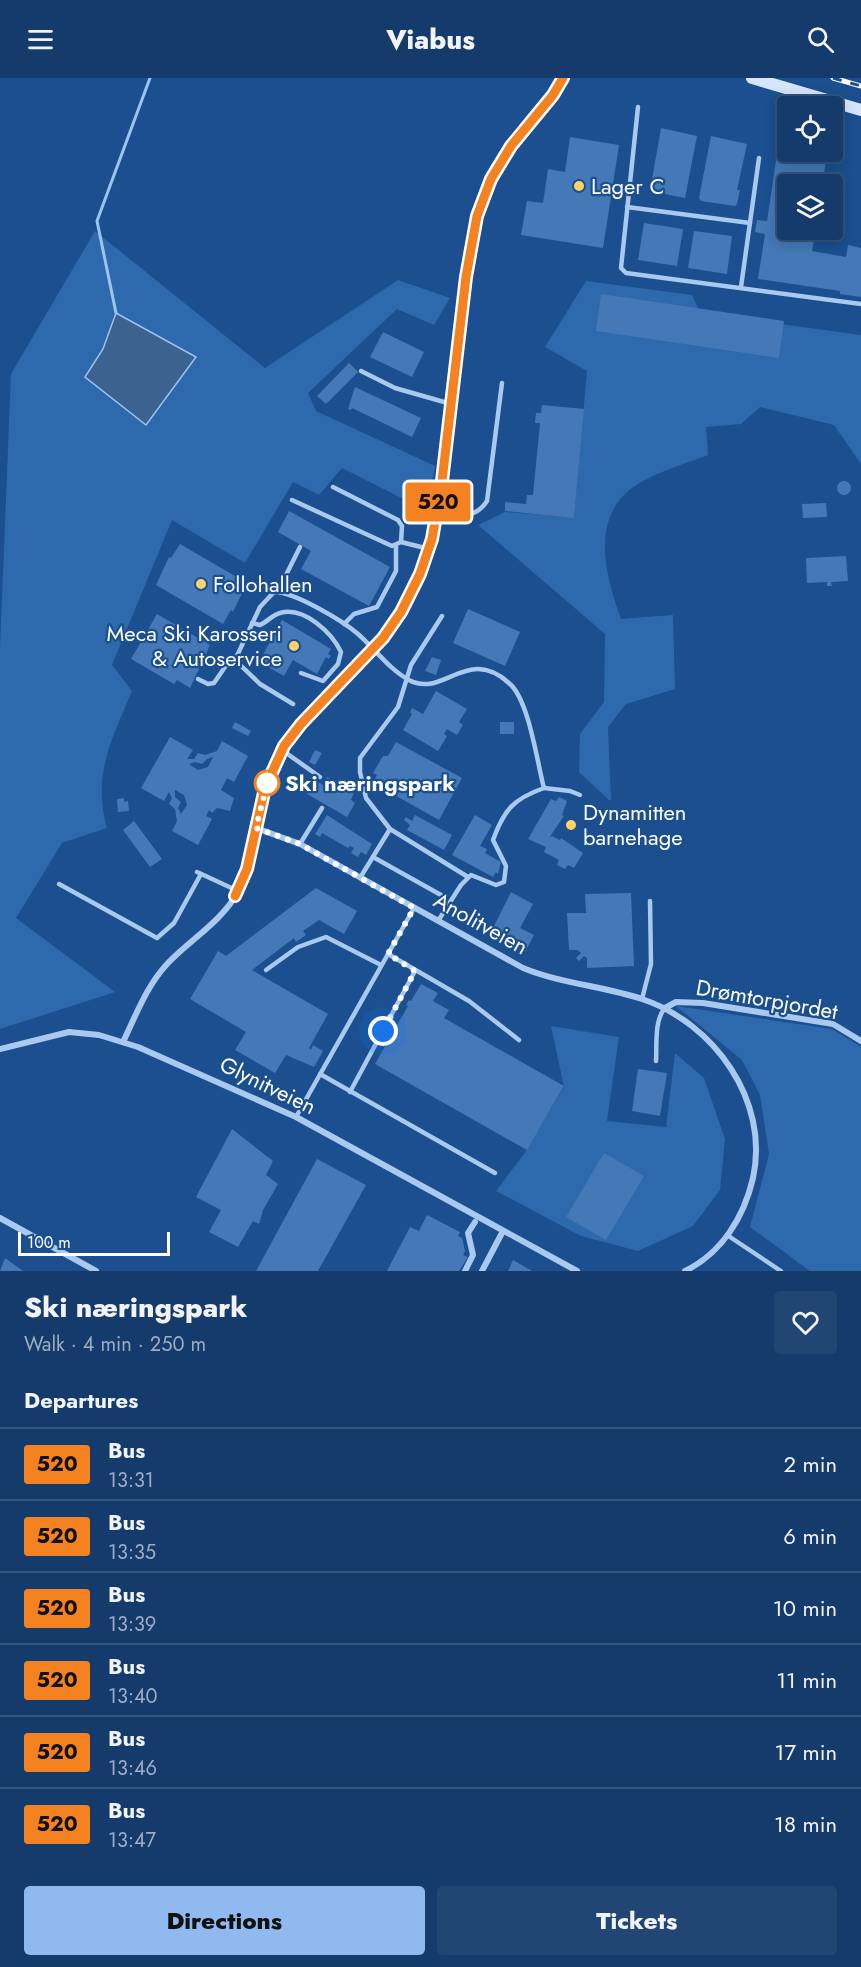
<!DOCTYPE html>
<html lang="en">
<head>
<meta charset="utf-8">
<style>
	:root { --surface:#143b6b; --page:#214673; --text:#f1f3f6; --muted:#9dadc1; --line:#33557e; --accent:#90b9f0 }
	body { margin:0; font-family:Jost,sans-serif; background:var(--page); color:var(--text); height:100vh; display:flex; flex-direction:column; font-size:22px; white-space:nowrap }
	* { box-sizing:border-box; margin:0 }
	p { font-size:20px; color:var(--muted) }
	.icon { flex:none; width:33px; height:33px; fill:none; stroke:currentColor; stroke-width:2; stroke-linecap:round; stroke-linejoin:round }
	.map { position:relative; height:1193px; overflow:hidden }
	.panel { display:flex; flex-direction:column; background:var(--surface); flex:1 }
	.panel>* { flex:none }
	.badge { padding:0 12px; border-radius:4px; font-size:21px; line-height:39px }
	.buttons { position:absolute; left:777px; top:18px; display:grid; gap:12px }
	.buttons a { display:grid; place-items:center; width:66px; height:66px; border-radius:6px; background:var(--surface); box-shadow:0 3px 15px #0003,0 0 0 2px var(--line); font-size:30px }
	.scale { position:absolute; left:18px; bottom:15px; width:152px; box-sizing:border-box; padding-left:6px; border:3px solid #fff; border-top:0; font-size:16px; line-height:21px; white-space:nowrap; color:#fff; -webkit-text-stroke:4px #1b4f8f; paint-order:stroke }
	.you { position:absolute; width:30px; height:30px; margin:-15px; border:4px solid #fff; border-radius:50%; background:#1a73e8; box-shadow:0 0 0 9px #1a73e833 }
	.map>.badge { position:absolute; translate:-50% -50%; box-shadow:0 0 0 3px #fff }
	h2 { padding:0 24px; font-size:22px; line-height:54px }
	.round { display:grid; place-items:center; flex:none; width:63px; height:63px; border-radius:6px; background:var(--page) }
	.head { display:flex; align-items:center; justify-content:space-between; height:102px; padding:0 24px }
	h1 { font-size:28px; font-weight:800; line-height:45px }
	.button { display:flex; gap:12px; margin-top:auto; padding:12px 24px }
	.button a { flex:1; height:69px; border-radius:6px; background:var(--accent); color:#111; font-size:24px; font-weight:800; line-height:69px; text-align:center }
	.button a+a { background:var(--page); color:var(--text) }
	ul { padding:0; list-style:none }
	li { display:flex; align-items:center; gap:18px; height:72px; padding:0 24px; border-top:2px solid var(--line) }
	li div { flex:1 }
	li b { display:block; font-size:22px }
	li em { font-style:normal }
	li .badge { min-width:66px; font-weight:700; text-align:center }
	header { display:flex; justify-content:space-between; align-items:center; height:78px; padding:0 24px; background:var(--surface); font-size:27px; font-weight:800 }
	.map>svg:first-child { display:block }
</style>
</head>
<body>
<header><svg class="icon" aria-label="menu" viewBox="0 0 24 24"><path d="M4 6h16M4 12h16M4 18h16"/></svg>Viabus<svg class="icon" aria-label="search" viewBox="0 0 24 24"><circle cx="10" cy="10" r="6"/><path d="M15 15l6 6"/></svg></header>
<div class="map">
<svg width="861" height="1193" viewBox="0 0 861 1193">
	<rect width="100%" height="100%" fill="#1b4f8f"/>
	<g fill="#2e69ad">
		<path d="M 95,153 L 265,290 L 398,202 L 450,220 L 434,247 L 397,231 L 308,315 L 316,333 L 435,388 L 427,433 L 342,390 L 319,417 L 293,404 L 245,485 L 172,442 L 112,587 L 132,613 C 112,661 92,696 107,750 L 62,765 L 16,840 L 115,914 L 0,951 L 0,570 L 11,296 Z"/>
		<path d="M 586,203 L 692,217 L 700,235 L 861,257 L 861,386 L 834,347 L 760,329 L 741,346 L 706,349 L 708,377 C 682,387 641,398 622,419 C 592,454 608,503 621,541 L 673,537 L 675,611 L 626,626 L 608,649 L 611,722 L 609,722 L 579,694 L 580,656 L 604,624 L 605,556 L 478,447 L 505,434 L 574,439 L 587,293 L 545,269 Z"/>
		<polygon points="676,928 832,951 861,969 861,1193 810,1193 750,1149 769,1076 760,1017 742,982"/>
		<polygon points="551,948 619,959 607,1043 666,1049 675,975 704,1000 725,1061 720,1112 693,1148 638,1173 581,1158 496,1113 526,1073 564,1009"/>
	</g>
	<polygon fill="#3c6290" stroke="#9cc4f0" stroke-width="1.5" points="116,235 196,279 146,347 85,299 103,271"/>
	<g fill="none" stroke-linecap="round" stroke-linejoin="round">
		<polyline stroke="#9cc4f0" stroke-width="3" points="116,235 97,143 150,0"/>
	</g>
	<g fill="#4478b7" fill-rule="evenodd">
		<polygon points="661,50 697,58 685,120 650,113"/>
		<polygon points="711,58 747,66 737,112 740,112 737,126 735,128 701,123 699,120"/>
		<polygon points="570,59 619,67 603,170 521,157 527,123 543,125 548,91 565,94"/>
		<polygon points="778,69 788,70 788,74 827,76 824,95 832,96 830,106 788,106 788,152 816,152 812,173 846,179 848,167 861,170 861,219 840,216 840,213 758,201 765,156 755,154 757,142 767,143"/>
		<polygon points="644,145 683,151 677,188 638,182"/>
		<polygon points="694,153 732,158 727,196 688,190"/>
		<polygon points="601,216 784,243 779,280 596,253"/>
		<polygon points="383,254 424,274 412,299 370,279"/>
		<polygon points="349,285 358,294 326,326 317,318"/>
		<polygon points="355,309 421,340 412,359 352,330 351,332 348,331"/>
		<polygon points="542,327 584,331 574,440 505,433 505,424 526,426 527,417 533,417 540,345 535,345 536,335 541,335"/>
		<circle cx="844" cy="410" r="7"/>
		<polygon points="826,425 827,439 803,440 802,426"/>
		<polygon points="289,433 390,489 369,528 301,491 311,473 278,454"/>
		<polygon points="180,466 247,505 233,534 231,532 223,546 156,507 169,479 171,480"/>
		<polygon points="846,478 848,503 831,504 832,508 827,508 827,504 807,505 806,480"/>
		<polygon points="468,531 520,554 505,588 453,565"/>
		<polygon points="157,536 210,567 204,580 207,582 205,586 202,584 190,610 177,602 174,606 131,581"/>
		<polygon points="282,542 331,571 328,576 331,578 329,581 326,579 317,596 293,582 284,598 259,584"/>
		<polygon points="432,579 441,582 436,597 425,593"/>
		<polygon points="436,613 467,631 459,644 463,647 457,657 447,651 444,656 447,658 438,673 403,652 412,636 410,634 412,630 423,636"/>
		<polygon points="235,644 251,653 248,658 232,650"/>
		<rect x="500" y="644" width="14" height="12"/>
		<path d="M 170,659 L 193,672 L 187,681 L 194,681 L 198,675 L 205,677 L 217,673 L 222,663 L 248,678 L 234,704 L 227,700 L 221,712 L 234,720 L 230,733 L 217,730 L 212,735 L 209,732 L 206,738 L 212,741 L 198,767 L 172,753 L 177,743 L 175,731 L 169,726 L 172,720 L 169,714 L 164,723 L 141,710 ZM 213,679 L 208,689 L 198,692 L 189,686 L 195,684 L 202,686 L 207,681 ZM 175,712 L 184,717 L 187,727 L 181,736 L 178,730 L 181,724 L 175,719 Z"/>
		<polygon points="396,664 462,700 439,742 373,705 377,697 373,695 383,678 388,678"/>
		<polygon points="315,672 322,675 315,687 309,684"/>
		<polygon points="327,699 354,714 351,722 355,725 347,739 307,716 315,702 323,707"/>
		<polygon points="559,719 567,723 562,737 564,738 549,760 552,758 560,762 561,760 583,775 574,790 568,787 565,791 557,787 559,782 544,774 546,769 528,761 551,721 556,723"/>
		<polygon points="124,720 124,724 128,723 129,733 118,734 117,721"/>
		<polygon points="327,737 372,766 366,777 361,774 358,779 351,775 354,770 350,768 348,770 322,755 320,759 315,756"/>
		<polygon points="415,737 452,757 444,772 407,752 410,747 404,742 406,739 412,743"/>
		<polygon points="475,737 492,747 480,768 487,771 485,775 501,784 498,796 496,794 493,799 452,777"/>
		<polygon points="134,743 162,781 150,789 123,752"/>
		<polygon points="316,810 357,833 344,856 319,842 303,853 306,857 296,864 294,860 252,892 328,936 309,970 311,972 313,967 323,973 314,989 286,977 275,995 235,972 246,954 190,921 218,873 226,878"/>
		<polygon points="511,814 533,826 520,850 534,857 525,874 490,856"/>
		<polygon points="631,815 634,888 587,890 587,880 584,878 579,883 576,880 581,875 578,872 569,872 567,835 586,835 585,816"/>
		<polygon points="421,906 438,915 433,923 449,932 444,940 564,1008 527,1072 375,986 408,928 406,927 409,922 411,923"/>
		<polygon points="638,991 667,995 660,1038 632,1033"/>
		<polygon points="232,1051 273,1083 266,1097 278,1106 263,1132 259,1146 253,1143 238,1169 209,1154 221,1132 196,1119"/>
		<polygon points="604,1075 644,1098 606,1162 566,1139"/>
		<polygon points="317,1081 366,1107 318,1193 256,1193"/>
		<polygon points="427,1137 460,1154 458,1158 462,1160 465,1173 463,1177 468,1179 459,1193 387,1193 410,1149 419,1153"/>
		<polygon points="5,1180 23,1193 0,1193"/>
		<polygon points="513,1182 532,1193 508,1193"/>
	</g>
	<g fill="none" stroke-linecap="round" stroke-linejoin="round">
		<g stroke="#a9c9ee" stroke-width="4.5">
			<polyline points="638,29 621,190 626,195 861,226"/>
			<polyline points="627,129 750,145"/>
			<polyline points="741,209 759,80"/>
			<polyline points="361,293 395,310 451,326"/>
			<polyline points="333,409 398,442 402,448 401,464"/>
			<polyline points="292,422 392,468 401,464 429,471"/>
			<path d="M 436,437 C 455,439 475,442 487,423 L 502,305"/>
			<polyline points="278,513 300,469"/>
			<path d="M 252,545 L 260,547 C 267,544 272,537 280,535 C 304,528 332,555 341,574 L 338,586 L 323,603 L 301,595"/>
			<polyline points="344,546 354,536 377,529 396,493 396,468"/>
			<polyline points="198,601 208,606 214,605 227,586 235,582"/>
			<path d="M 293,626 L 260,606 L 235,582 L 260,529 L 274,514 C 293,513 343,543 358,556 C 375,571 389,591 409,602 C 443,621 468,566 510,606 C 529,623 537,684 544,710 C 513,721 504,732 493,762 L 506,788 L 504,804 L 496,807 L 471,797 L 461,807 L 438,843"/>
			<polyline points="282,672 320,699"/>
			<polyline points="544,710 570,713 580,717"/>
			<polyline points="390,751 468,799"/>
			<polyline points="300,766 322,730"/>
			<polyline points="373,779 441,817"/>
			<polyline points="197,794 238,813"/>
			<polyline points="360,800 390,751 366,720 360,694 360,680 398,629 411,587 442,538"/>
			<polyline points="59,806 157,860 174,845 201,796"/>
			<polyline points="388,876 469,923 519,962"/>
			<polyline points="266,892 298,869 326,859 381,887"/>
			<polyline points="642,921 651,886 650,823"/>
			<path d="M 656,983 C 657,968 654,942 665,930"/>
			<polyline points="320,996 495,1095"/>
			<polyline points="350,1014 415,893"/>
			<polyline points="296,1039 414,830"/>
			<polyline points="727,1157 781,1193"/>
		</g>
		<g stroke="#a9c9ee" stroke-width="6">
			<path d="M 256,750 L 300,766 L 523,890 C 562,906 603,908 642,921 C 714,945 770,1023 753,1100 C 744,1139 722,1175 685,1193"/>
			<polyline points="665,930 676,924 703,925 833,946 861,963"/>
			<path d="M 123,964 C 136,937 147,907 168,885 C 191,861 221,844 238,814 C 263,768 256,713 284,667 C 300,642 324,622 345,600 C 392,553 424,503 436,437 L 466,199 L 477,138 L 491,101 L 511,68 L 553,17 L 563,0"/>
			<polyline points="0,971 69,954 99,957 138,969 296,1039 577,1193"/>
			<polyline points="0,1140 96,1193"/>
			<polyline points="465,1193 473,1177 468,1155 475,1144"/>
			<polyline points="482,1193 503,1153"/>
		</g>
		<polyline stroke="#d6e6fa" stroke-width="12" points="752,0 861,32"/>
		<defs>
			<polyline id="rail" points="833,0 861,8"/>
		</defs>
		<use href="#rail" stroke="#fff" stroke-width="5"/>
		<use href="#rail" stroke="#1b4f8f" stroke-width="3" stroke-dasharray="9" stroke-linecap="butt"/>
	</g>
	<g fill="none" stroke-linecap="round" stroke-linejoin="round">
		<defs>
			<polyline id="line" points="235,818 247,791 265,710 284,668 301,646 383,560 401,534 420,496 432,461 442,403 466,199 477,138 491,101 511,68 553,17 563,0"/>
		</defs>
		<use href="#line" stroke="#fff" stroke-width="14"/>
		<use href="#line" stroke="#f58220" stroke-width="9"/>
		<polyline stroke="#fff" stroke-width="6" stroke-dasharray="0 10.8" points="267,705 268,702 256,750 300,766 414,830 388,876 415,893 383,953"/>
	</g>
	<g fill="#ffd166" stroke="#1b4f8f" stroke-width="2">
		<circle cx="579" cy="108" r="6"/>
		<circle cx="201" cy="506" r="6"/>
		<circle cx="294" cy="568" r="6"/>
		<circle cx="571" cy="747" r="6"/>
	</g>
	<circle fill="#fff" stroke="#f58220" stroke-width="3" cx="267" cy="705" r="12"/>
	<g text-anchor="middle" stroke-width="4.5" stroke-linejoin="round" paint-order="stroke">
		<g font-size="22" fill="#fff" stroke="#1b4f8f" text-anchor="start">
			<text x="591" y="116">Lager C</text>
			<text x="213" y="514">Follohallen</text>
			<text x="282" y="563" text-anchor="end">Meca Ski Karosseri<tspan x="282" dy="25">&amp; Autoservice</tspan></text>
			<text x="583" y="742">Dynamitten<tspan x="583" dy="25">barnehage</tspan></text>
		</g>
		<g font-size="22" font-weight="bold" fill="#fff" stroke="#1b4f8f" text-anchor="start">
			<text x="285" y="713">Ski næringspark</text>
		</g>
		<g font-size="22" fill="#fff" stroke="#1b4f8f">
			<text transform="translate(481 845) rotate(29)" y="8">Anolitveien</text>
			<text transform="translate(767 921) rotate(10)" y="8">Drømtorpjordet</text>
			<text transform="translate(268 1007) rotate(26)" y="8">Glynitveien</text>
		</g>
	</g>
</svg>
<div class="buttons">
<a><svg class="icon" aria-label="locate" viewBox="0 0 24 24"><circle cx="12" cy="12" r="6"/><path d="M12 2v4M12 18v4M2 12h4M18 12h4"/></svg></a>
<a><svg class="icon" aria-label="layers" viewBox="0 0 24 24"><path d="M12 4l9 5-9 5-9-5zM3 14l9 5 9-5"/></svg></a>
</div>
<div class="scale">100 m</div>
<div class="you" style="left:383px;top:953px"></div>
<b class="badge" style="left:438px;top:424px;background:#f58220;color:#111">520</b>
</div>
<section class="panel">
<div class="head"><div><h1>Ski næringspark</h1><p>Walk · 4 min · 250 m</p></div><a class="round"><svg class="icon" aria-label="heart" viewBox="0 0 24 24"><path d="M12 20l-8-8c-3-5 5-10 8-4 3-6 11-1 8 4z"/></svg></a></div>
<h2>Departures</h2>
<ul>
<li><span class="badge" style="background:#f58220;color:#111">520</span><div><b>Bus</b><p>13:31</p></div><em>2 min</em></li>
<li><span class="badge" style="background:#f58220;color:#111">520</span><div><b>Bus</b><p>13:35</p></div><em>6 min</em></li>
<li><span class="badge" style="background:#f58220;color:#111">520</span><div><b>Bus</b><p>13:39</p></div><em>10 min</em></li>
<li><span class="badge" style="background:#f58220;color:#111">520</span><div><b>Bus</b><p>13:40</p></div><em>11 min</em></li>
<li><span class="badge" style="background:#f58220;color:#111">520</span><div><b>Bus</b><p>13:46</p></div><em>17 min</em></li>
<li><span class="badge" style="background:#f58220;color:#111">520</span><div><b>Bus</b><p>13:47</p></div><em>18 min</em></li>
</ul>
<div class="button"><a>Directions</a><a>Tickets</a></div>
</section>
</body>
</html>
